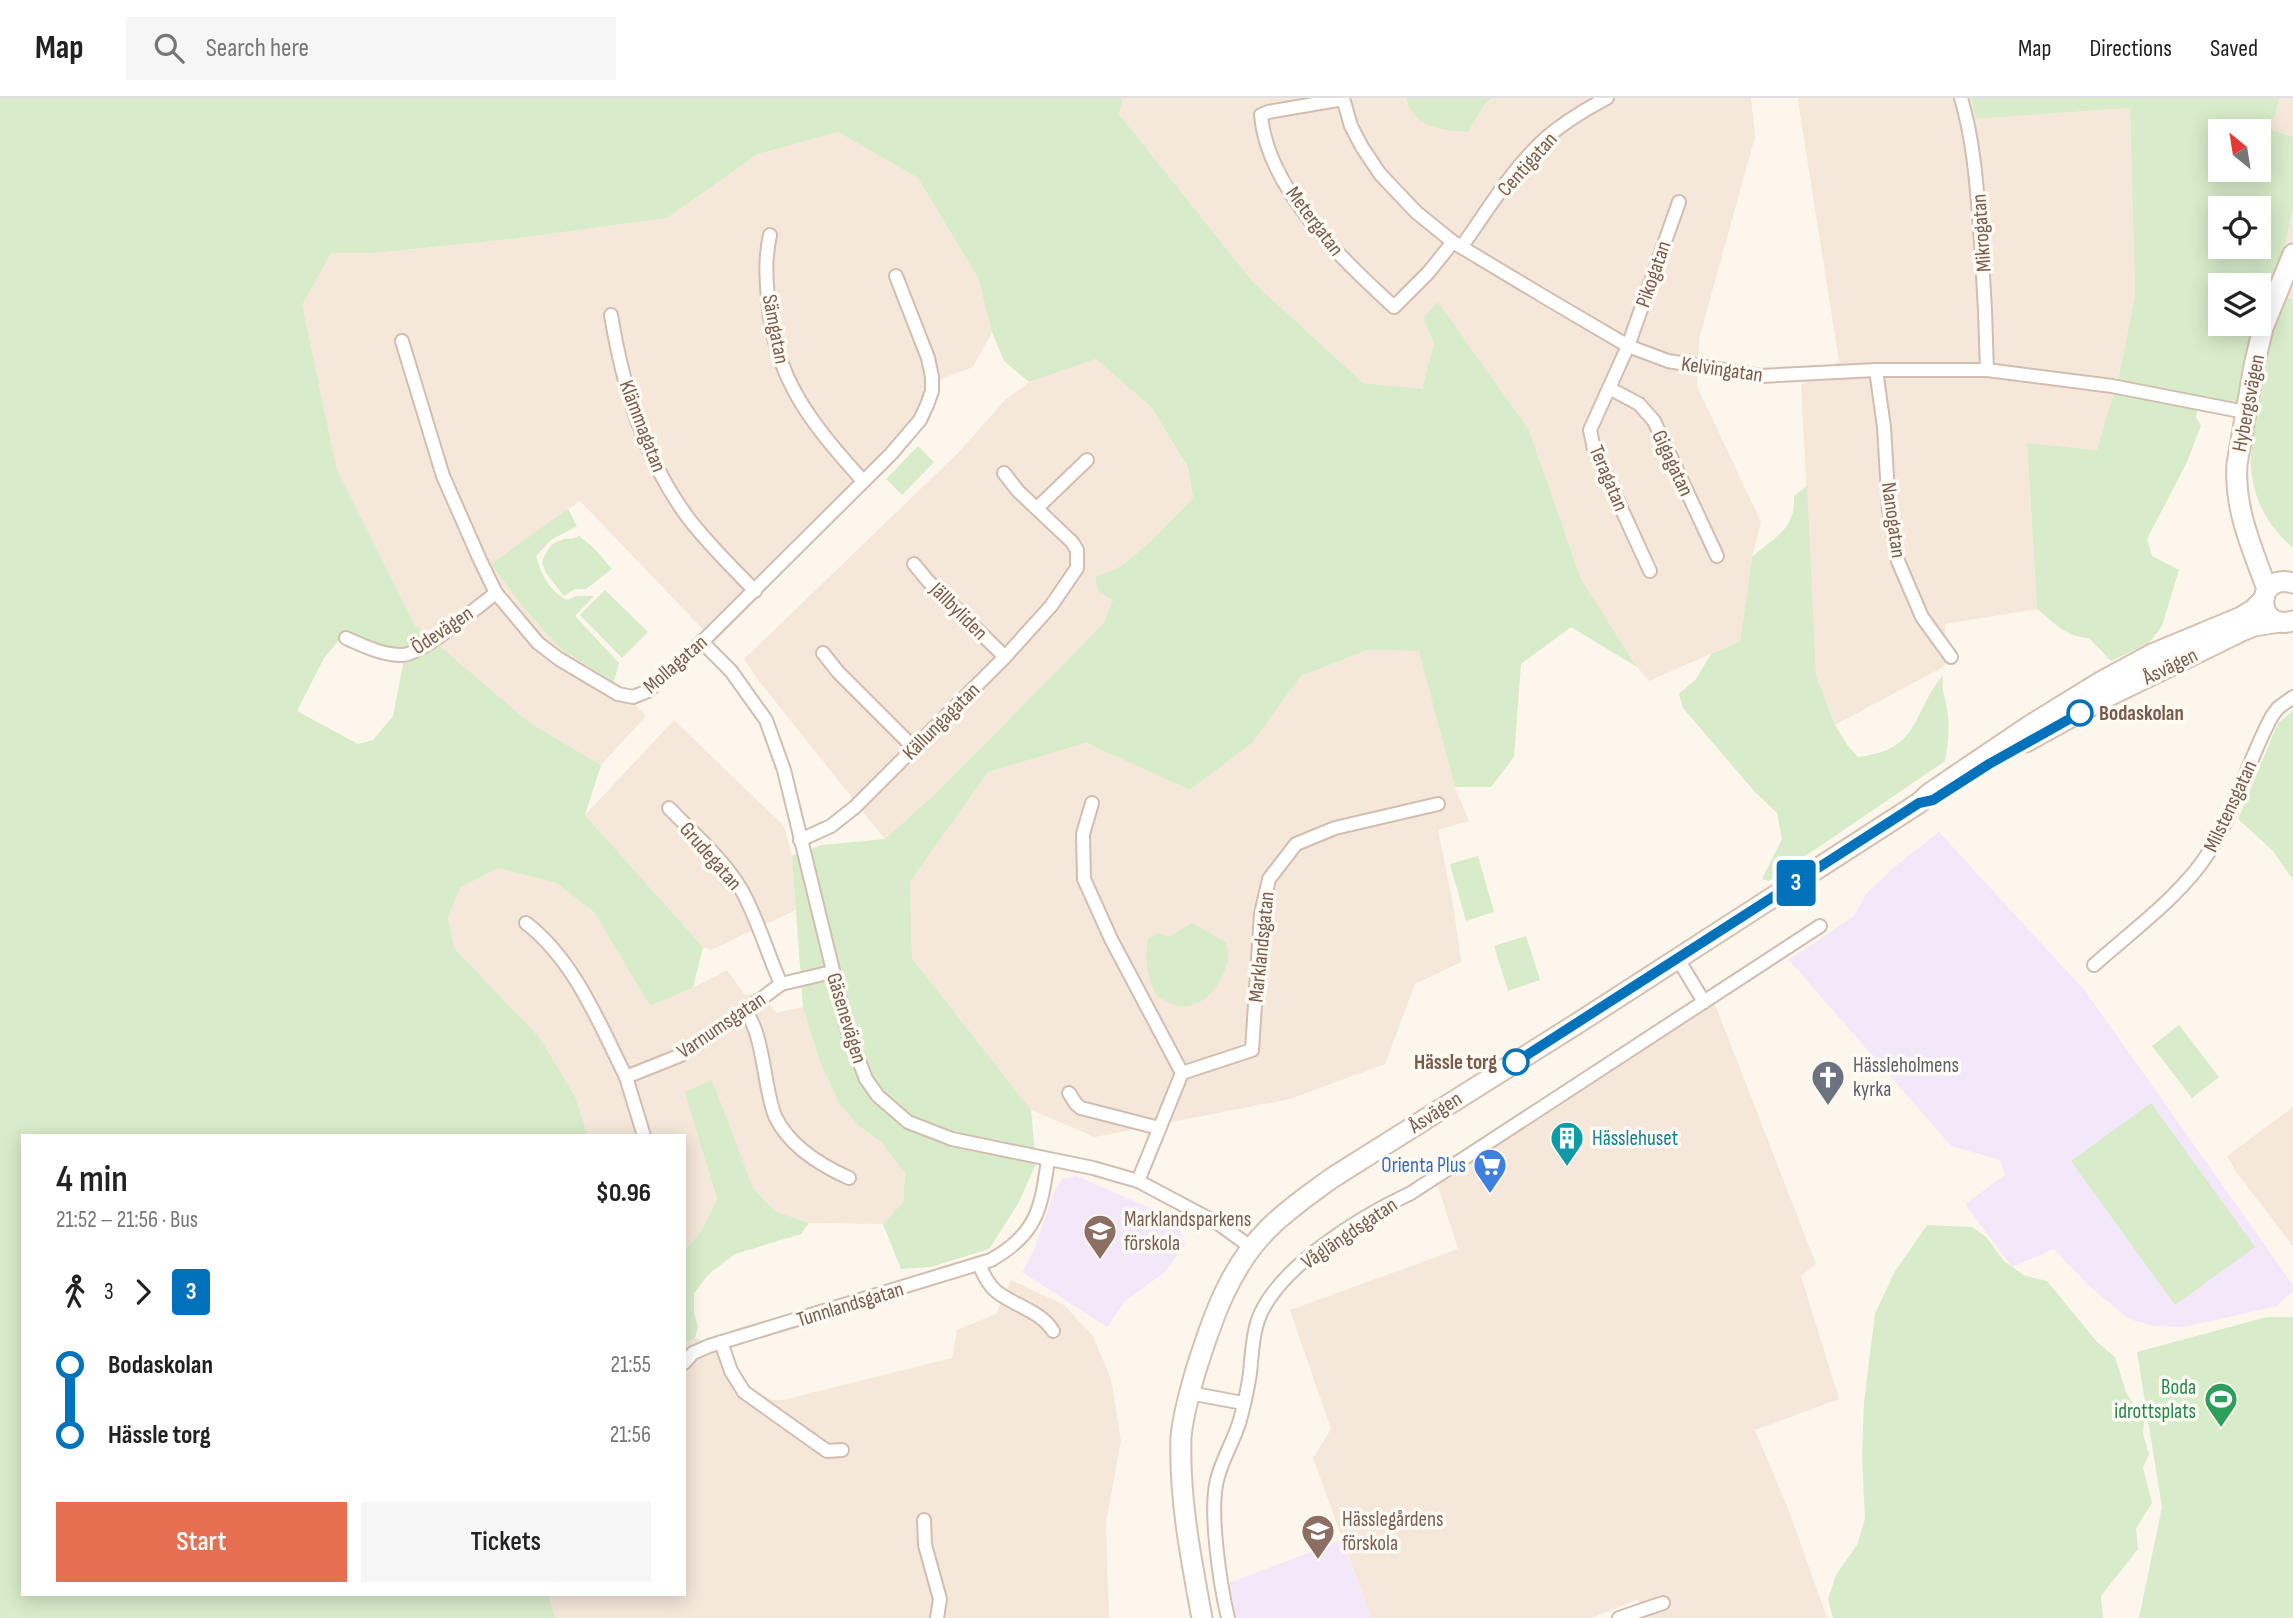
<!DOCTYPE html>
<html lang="en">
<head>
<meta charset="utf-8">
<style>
	:root { --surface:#fff; --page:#f6f6f6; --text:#222; --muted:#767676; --line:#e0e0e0; --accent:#e76f51 }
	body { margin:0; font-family:"Sofia Sans Condensed",sans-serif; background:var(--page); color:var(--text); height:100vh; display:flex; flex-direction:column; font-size:26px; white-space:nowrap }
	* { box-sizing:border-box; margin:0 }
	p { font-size:23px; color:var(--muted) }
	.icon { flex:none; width:38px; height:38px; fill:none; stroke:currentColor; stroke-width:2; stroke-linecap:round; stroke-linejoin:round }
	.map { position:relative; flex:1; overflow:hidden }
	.sheet { position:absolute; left:21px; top:1036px; width:665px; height:462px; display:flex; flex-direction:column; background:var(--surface); border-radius:0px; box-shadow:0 4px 18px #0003 }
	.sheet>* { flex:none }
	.badge { padding:0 14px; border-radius:5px; font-size:24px; line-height:46px }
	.needle { width:46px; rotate:330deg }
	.controls { position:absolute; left:2208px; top:21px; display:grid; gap:14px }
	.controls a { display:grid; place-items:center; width:63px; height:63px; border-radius:0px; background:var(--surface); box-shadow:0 4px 18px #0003; font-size:35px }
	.map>.badge { position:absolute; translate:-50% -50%; box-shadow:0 0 0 4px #fff }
	.legs { display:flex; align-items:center; gap:10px; height:77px; padding:0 35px; font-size:23px }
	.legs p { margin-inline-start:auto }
	.overview { display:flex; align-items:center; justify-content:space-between; height:119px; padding:0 35px }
	h1 { font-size:38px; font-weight:600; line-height:52px }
	.action { display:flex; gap:14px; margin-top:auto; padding:14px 35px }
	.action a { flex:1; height:80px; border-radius:0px; background:var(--accent); color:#fff; font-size:28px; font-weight:600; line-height:80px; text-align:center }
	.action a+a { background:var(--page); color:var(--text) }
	ul { padding:0 35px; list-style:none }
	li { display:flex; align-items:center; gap:24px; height:70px; font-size:26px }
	li i { display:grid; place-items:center; width:10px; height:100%; margin:0 9px; background:currentColor }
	li i::after { content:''; width:18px; height:18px; margin:-9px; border:5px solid; border-radius:50%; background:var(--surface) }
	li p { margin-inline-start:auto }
	li:first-child i { background:linear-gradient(#0000 50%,currentColor 0) }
	li:last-child i { background:linear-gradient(currentColor 50%,#0000 0) }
	header { display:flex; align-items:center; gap:42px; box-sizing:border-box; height:98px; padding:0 35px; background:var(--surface); border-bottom:2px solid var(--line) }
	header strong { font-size:33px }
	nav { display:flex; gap:38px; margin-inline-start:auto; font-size:24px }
	.search { width:490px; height:63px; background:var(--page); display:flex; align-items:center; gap:18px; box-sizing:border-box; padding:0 24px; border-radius:0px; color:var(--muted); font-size:26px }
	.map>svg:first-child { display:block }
</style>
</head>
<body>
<header>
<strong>Map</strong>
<div class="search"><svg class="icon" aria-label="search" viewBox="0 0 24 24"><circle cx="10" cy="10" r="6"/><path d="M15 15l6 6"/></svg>Search here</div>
<nav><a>Map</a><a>Directions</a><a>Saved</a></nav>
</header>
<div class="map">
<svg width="2293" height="1520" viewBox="0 0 2293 1520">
	<rect width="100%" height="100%" fill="#fdf6ec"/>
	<g fill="#f5e8da">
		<polygon points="1123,0 1406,0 1407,6 1484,7 1493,0 1751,0 1755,39 1699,241 1697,288 1761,424 1752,459 1740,543 1649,583 1637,569 1581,481 1529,332 1423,220 1434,246 1422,292 1363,285 1252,183 1119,16"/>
		<polygon points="1799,0 1971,0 1976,21 2130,10 2135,198 2119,277 2097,352 2027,345 2037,511 1945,526 1945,568 1835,627 1816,577 1801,287 1839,263 1798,3"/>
		<polygon points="2279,0 2293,0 2293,39 2266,30 2275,19"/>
		<polygon points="838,34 918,80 978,180 992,234 973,269 941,281 930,322 886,370 715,544 580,403 492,466 526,513 562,552 614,584 646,618 601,667 530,625 415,527 337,372 301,207 331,155 375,155 513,141 667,120 758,56"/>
		<polygon points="2293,109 2293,203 2271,187 2286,143"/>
		<polygon points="1096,261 1152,310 1188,371 1193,400 1149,445 1121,468 1095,479 1113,502 1103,526 935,696 885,741 759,583 744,561 959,354 1005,302 1029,284"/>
		<polygon points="1368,552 1420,553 1455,689 1469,723 1438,732 1454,812 1461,864 1415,886 1385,966 1290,1001 1095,1039 1031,1012 912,860 910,784 988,674 1086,645 1190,692 1252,645 1301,578"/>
		<polygon points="674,622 784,728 792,758 796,812 711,852 703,849 585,717"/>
		<polygon points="498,770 556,785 594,814 650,908 693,890 727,872 745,897 761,894 776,915 803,909 819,961 859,1028 882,1045 905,1075 903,1104 883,1126 809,1125 775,1113 753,1090 711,983 686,995 717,1102 708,1121 692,1146 684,1153 684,1038 588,1038 575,998 540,940 454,850 448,819 460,790"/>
		<polygon points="1715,906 1816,1166 1801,1178 1839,1301 1755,1332 1789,1413 1827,1520 1645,1520 1637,1502 1591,1520 1371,1520 1313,1360 1331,1331 1290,1212 1458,1151 1437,1085"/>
		<polygon points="2293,1009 2293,1148 2236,1074 2227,1058"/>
		<polygon points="1011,1182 1064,1207 1093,1238 1111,1281 1121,1343 1106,1424 1109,1520 555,1520 548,1496 684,1496 684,1245 695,1240 730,1254 747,1286 772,1302 783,1302 952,1260 957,1232 996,1216"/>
	</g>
	<g fill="#f3e8fa">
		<polygon points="1939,734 2086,894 2293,1187 2293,1193 2277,1208 2184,1229 2153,1228 2129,1221 2090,1189 2054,1151 2012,1169 1965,1106 2005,1077 2000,1062 1951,1048 1789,862 1854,818 1866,796 1893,770"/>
		<polygon points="1076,1078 1176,1121 1185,1147 1164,1175 1126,1202 1107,1229 1022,1174 1034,1152 1054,1094 1062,1081"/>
		<polygon points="1342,1442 1371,1520 1236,1520 1229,1485"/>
	</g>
	<g fill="#d8ecc9" fill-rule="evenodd">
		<path d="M 0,0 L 1123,0 L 1119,16 L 1252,183 L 1363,285 L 1422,291 L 1434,246 L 1423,220 L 1438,204 L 1529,332 L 1581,481 L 1637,569 L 1571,529 L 1521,566 L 1514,659 L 1491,689 L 1455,689 L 1419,553 L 1368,552 L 1301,578 L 1252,645 L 1190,692 L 1086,645 L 988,674 L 910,784 L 912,860 L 1031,1012 L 1036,1066 L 1018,1106 L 989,1151 L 931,1169 L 901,1171 L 883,1126 L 903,1104 L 905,1075 L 882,1045 L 859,1028 L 840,1006 L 819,961 L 803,909 L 792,758 L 822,747 L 885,741 L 935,696 L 1103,526 L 1113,502 L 1098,493 L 1095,479 L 1121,468 L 1149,445 L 1193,400 L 1188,370 L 1152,310 L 1096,261 L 1029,284 L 1004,263 L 992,234 L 978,180 L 918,80 L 838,34 L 758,56 L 667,120 L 513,141 L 375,155 L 331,155 L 302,207 L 337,372 L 415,527 L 530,625 L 601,667 L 585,717 L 703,849 L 693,890 L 650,908 L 594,814 L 556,785 L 498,770 L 460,790 L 448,819 L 454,850 L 540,940 L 575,998 L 588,1038 L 23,1038 L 23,1496 L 548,1496 L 555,1520 L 0,1520 ZM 347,533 L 372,547 L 405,556 L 393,618 L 373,642 L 358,646 L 297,613 L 324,560 Z"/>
		<path d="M 1406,0 L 1493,0 L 1484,7 L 1468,34 C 1442,32 1413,30 1406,0 Z"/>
		<path d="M 1971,0 L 2279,0 L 2275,19 L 2266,30 L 2293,39 L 2293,109 L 2286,143 L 2271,187 L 2293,203 L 2293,450 C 2248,410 2246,369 2255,313 L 2200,300 L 2196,319 L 2201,328 L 2187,364 L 2147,441 L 2152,458 L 2179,472 L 2162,528 L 2149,545 L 2111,563 L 2089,540 C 2066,539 2054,525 2037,511 L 2027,345 L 2097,352 L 2119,277 L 2135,198 L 2130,10 L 1976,21 ZM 2221,33 L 2259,33 L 2259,72 L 2221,72 ZM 2221,110 L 2259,110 L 2259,149 L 2221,149 ZM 2221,187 L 2259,187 L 2259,226 L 2221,226 Z"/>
		<polygon points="918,348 934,364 902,397 886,381"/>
		<path d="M 1807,388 L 1816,577 L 1835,627 L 1848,648 L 1858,659 C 1921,652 1911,616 1943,577 C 1941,592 1945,597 1947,611 C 1950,628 1948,646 1945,663 L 1769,783 L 1762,781 L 1782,741 L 1777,715 L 1754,693 L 1683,610 L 1679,596 L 1696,581 L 1711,556 L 1740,543 L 1752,459 C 1774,439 1796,432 1794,398 Z"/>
		<path d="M 568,411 L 577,428 L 551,442 L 536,458 C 541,476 549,493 567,502 L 576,498 L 594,498 L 575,518 L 619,565 L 614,584 L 562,552 L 526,513 L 491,466 Z"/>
		<path d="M 579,438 L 593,449 L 612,471 L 586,491 L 575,491 L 564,498 L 546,475 L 542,464 C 546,454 550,445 561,442 C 569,439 571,443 579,438 Z"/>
		<polygon points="605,492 648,534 622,560 580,517"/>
		<polygon points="2293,613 2293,782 2273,753 2238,721 2278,625"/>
		<polygon points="1478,758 1494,814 1466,823 1450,766"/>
		<path d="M 1193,825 L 1226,845 C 1227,850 1229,856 1228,861 C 1224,884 1204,912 1178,908 C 1171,906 1164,902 1157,898 C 1147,879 1144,862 1148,841 L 1158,835 L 1168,839 C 1178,835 1183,829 1193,825 Z"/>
		<polygon points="1526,838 1540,882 1508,893 1494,848"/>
		<polygon points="2179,927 2219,979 2192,1000 2152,948"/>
		<path d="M 712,982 L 753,1090 L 775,1113 L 809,1125 L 801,1136 L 735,1156 L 710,1175 L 694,1195 L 694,1216 L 698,1228 L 695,1240 L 684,1245 L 684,1153 C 699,1139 709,1120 717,1101 L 685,994 Z"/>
		<polygon points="2151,1005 2255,1149 2175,1207 2071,1063"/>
		<polygon points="1927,1127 1972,1129 1986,1139 2004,1163 2025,1178 2047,1183 2097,1244 2115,1259 2126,1294 2144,1324 2143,1336 2149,1356 2143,1370 2152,1405 2136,1430 2138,1451 2101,1498 2103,1520 1833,1520 1828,1501 1836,1477 1857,1447 1865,1421 1862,1359 1864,1304 1875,1216 1894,1175"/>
		<polygon points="2267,1219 2293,1219 2293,1520 2139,1520 2162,1409 2137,1254"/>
	</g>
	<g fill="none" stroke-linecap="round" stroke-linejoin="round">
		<defs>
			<g id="street">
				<polyline points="1343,0 1351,28 1362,49 1380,76 1416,114 1453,144 1548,201 1628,248 1668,263 1761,278 1876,272 1987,272 2112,288 2245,314"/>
				<path d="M 1961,0 C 1975,47 1977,95 1981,143 C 1984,186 1986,229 1987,272"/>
				<path d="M 1343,1 L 1268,14 L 1261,17 C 1267,91 1343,162 1394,209 L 1428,175 L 1453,144"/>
				<path d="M 770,137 C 765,160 766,178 768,201 C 774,281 812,326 863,383"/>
				<path d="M 1462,148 C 1488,112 1513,69 1547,39 C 1565,24 1586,11 1607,0"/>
				<path d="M 611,217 C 623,289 644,361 689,421 C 709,447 732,469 755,493"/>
				<polyline points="402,243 443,378 480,462 496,495 538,545 559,561 618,596 633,599 648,593 702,544 891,356 920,322 927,307 932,293 932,279 928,260 896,178"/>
				<polyline points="1876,272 1884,329 1889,412 1898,463 1922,519 1951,559"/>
				<polyline points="1609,290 1639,306 1654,323 1717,458"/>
				<polyline points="1037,410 1087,362"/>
				<polyline points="914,466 928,483 1005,559"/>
				<polyline points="1650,473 1594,351 1590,332 1628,248 1679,104"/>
				<path d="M 346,540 C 364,548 382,557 402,557 C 422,557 478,508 496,495"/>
				<polyline points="702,544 731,573 766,622 784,672 848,934 866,981 878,998 908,1024 952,1041 1093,1070 1138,1083 1219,1126 1252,1150"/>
				<polyline points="823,555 838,574 914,650"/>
				<polyline points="1092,705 1083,736 1084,781 1111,841 1182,975"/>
				<path d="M 669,710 C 693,735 723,761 741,791 C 758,821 767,855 781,886"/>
				<polyline points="800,742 831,728 855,709 1005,559 1051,508 1077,470 1077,452 1072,444 1018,393 1004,375"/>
				<path d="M 526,825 C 575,863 599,925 626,979 L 681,957 L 745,913 L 781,886 L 832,874"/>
				<polyline points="1678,861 1704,904"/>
				<path d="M 2094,867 C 2132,833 2182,797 2209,754 C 2236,712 2248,662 2272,618 L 2278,610 L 2293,599"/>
				<path d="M 745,913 C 755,925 759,944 762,959 C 766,978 768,1000 775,1018 C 789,1048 820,1067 849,1080"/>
				<polyline points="626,979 644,1038"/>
				<polyline points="1069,995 1076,1006 1081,1010 1159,1030"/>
				<polyline points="1138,1083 1182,975 1252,952 1261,816 1269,781 1296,746 1335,730 1438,706"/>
				<path d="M 979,1166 C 983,1176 988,1187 997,1194 C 1015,1208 1041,1213 1053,1233"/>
				<polyline points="721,1244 731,1273 744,1294 827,1353 842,1352"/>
				<path d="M 684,1265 L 693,1255 L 709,1248 L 991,1162 C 1037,1136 1041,1111 1048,1062"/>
				<polyline points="1189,1295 1243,1305"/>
				<polyline points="924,1422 925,1447 940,1501 937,1520"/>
				<path d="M 1228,1520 C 1220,1486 1209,1414 1217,1382 C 1222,1361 1234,1343 1240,1322 C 1244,1307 1248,1290 1250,1275 C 1252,1257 1252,1239 1258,1222 C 1277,1169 1362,1118 1411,1095 L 1820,828"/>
				<polyline points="1619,1520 1663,1505"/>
			</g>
			<g id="secondary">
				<path d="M 2293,485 C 2254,474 2254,534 2293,523"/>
				<path d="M 2267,491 C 2252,450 2234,411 2237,366 L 2254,268 L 2263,230 L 2293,156"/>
				<polyline points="2026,644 2109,598 2242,533 2254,528 2279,524"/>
				<path d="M 1202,1520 C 1191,1461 1179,1400 1181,1339 C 1183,1316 1190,1293 1196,1272 C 1212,1221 1230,1168 1269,1130 C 1288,1111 1310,1096 1332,1080 L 1578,925 L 1919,705 L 1930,695 L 2029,628 L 2102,583 L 2152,556 L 2241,519 L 2254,511 L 2264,501"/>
			</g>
		</defs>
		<use href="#street" stroke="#d1beb0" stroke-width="16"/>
		<use href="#secondary" stroke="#d6c0b0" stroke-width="23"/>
		<use href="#street" stroke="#fff" stroke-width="12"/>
		<use href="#secondary" stroke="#fff" stroke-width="19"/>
	</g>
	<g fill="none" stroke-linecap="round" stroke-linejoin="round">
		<defs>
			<polyline id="line-1" points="1516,964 1919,705 1933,702 1989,666 2080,615"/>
		</defs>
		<use href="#line-1" stroke="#fff" stroke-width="16"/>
		<use href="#line-1" stroke="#0072bc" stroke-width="10"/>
	</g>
	<defs>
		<symbol id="church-pin" viewBox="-11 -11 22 30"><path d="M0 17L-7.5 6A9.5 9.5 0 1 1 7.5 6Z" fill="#6b7280" stroke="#fffaf3"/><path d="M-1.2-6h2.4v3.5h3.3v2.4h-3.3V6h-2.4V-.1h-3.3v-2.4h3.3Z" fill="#fff"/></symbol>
		<symbol id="building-pin" viewBox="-11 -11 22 30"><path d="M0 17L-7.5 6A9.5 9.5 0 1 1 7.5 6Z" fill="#0f9aa8" stroke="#fffaf3"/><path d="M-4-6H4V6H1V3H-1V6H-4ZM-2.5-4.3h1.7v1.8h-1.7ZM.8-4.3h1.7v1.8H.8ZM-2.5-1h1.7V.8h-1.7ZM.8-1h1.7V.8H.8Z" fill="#fff"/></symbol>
		<symbol id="supermarket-pin" viewBox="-11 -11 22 30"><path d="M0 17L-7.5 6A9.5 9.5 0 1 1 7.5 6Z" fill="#3f7fe0" stroke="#fffaf3"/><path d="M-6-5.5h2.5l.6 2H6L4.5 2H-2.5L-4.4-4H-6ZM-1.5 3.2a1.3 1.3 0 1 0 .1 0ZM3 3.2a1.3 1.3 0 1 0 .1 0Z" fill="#fff"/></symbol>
		<symbol id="school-pin" viewBox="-11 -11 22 30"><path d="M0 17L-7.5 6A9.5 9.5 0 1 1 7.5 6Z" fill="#8d6e63" stroke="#fffaf3"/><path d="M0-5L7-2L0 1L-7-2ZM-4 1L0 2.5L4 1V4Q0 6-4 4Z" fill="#fff"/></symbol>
		<symbol id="stadium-pin" viewBox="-11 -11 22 30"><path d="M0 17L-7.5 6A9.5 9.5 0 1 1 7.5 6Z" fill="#2e9e5b" stroke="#fffaf3"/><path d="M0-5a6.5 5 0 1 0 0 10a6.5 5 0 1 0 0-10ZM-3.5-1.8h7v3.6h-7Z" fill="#fff"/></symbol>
	</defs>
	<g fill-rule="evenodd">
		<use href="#church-pin" x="1809" y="960" width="38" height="52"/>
		<use href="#building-pin" x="1548" y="1021" width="38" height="52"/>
		<use href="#supermarket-pin" x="1471" y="1048" width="38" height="52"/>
		<use href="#school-pin" x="1081" y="1114" width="38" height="52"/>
		<use href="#stadium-pin" x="2202" y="1282" width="38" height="52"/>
		<use href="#school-pin" x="1299" y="1414" width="38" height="52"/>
	</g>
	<g fill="#fff" stroke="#0072bc" stroke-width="3.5">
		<circle cx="2080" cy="615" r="12"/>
		<circle cx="1516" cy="964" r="12"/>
	</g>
	<g text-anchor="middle" stroke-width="7" stroke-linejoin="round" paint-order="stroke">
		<g font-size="21" fill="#7a5c4d" stroke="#fffaf3">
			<text transform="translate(1527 66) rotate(-48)" y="7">Centigatan</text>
			<text transform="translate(1315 123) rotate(53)" y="7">Metergatan</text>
			<text transform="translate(1981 135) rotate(-94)" y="7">Mikrogatan</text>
			<text transform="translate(1653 176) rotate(-71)" y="7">Pikogatan</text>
			<text transform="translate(776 231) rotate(79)" y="7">Sämgatan</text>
			<text transform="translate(1722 271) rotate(8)" y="7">Kelvingatan</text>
			<text transform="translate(2248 305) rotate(-79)" y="7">Hybergsvägen</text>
			<text transform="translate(643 328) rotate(69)" y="7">Klämmagatan</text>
			<text transform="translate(1673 365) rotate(65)" y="7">Gigagatan</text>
			<text transform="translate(1609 380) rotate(67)" y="7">Teragatan</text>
			<text transform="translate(1894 422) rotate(82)" y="7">Nanogatan</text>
			<text transform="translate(959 513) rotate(45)" y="7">Jällbyliden</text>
			<text transform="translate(442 532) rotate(-34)" y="7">Ödevägen</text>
			<text transform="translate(675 566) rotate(-41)" y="7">Mollagatan</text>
			<text transform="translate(2170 568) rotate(-26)" y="7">Åsvägen</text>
			<text transform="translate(941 623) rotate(-45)" y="7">Källungagatan</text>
			<text transform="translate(2230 708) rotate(-65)" y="7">Milstensgatan</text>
			<text transform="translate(711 758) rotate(49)" y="7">Grudegatan</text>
			<text transform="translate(1261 849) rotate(-84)" y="7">Marklandsgatan</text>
			<text transform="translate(847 920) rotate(73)" y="7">Gäsenevägen</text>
			<text transform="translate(721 927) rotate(-34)" y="7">Varnumsgatan</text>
			<text transform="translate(1435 1014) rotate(-33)" y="7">Åsvägen</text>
			<text transform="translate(1349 1135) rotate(-34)" y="7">Våglängdsgatan</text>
			<text transform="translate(850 1206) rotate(-17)" y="7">Tunnlandsgatan</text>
		</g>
		<g font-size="21" font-weight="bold" fill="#7a5c4d" stroke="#fffaf3" text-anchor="start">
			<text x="2099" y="622">Bodaskolan</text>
			<text x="1497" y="971" text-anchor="end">Hässle torg</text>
		</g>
		<g font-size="21" fill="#5b616d" stroke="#fffaf3" text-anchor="start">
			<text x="1853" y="974">Hässleholmens<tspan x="1853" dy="24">kyrka</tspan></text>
		</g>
		<g font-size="21" fill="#0d838f" stroke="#fffaf3" text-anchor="start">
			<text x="1592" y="1047">Hässlehuset</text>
		</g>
		<g font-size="21" fill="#366cbe" stroke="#fffaf3" text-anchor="end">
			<text x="1466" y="1074">Orienta Plus</text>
		</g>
		<g font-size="21" fill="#785e54" stroke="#fffaf3" text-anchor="start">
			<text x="1124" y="1128">Marklandsparkens<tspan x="1124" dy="24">förskola</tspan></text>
			<text x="1342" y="1428">Hässlegårdens<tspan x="1342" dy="24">förskola</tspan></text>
		</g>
		<g font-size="21" fill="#27864d" stroke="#fffaf3" text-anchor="end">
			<text x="2196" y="1296">Boda<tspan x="2196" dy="24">idrottsplats</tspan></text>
		</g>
	</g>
</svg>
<div class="controls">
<a><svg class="needle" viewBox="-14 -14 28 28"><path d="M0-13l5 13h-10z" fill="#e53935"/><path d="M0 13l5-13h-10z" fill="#767676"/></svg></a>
<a><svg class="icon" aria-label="locate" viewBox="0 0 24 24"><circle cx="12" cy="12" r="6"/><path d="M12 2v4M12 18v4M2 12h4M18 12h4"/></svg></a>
<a><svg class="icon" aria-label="layers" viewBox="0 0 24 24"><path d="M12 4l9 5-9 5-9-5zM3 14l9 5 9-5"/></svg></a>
</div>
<b class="badge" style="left:1796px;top:785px;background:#0072bc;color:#fff">3</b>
<section class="sheet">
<div class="overview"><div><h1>4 min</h1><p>21:52 – 21:56 · Bus</p></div><b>$0.96</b></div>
<div class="legs"><svg class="icon" aria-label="walk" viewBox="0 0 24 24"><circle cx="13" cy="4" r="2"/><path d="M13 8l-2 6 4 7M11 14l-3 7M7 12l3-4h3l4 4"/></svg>3<svg class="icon" aria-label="forward" viewBox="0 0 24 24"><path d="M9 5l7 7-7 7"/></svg><b class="badge" style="background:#0072bc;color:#fff">3</b></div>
<ul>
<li><i style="color:#0072bc"></i><b>Bodaskolan</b><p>21:55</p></li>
<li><i style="color:#0072bc"></i><b>Hässle torg</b><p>21:56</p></li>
</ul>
<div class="action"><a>Start</a><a>Tickets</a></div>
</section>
</div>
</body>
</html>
